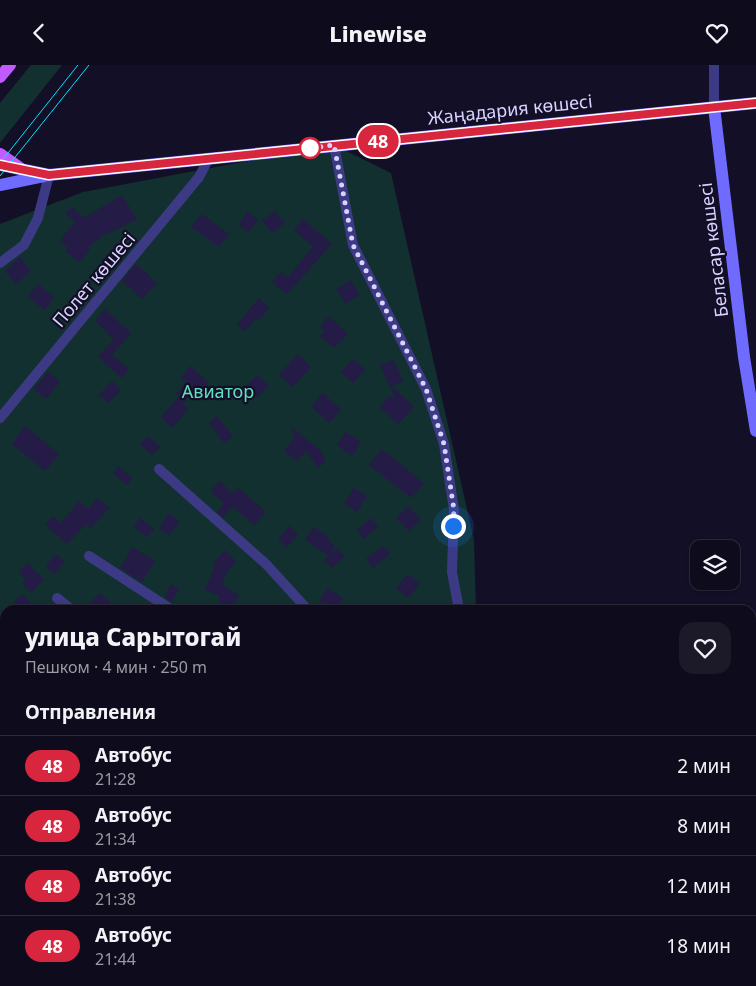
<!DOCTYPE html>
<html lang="ru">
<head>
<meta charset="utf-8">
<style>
	:root { --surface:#0e0b1c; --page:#1c1929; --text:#f1f3f6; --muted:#9b9ba3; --line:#2e2b3b }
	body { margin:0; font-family:"Noto Sans",sans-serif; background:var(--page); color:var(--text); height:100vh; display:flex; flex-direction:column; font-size:19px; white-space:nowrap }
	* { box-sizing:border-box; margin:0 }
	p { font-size:16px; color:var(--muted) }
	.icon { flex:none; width:28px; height:28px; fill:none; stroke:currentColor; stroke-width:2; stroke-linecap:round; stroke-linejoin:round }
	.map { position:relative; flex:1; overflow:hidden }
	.sheet { position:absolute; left:0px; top:540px; width:756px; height:381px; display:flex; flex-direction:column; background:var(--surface); border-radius:15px 15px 0 0; box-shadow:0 1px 4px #0004,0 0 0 1px var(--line) }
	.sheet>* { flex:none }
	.badge { padding:0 10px; border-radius:16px; font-size:18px; line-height:32px }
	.controls { position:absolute; left:690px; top:475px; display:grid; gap:10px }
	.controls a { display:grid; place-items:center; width:50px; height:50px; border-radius:10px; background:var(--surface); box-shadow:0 1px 4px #0004,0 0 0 1px var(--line); font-size:25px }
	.you { position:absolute; width:25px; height:25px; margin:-12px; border:4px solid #fff; border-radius:50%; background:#1a73e8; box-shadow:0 0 0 8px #1a73e833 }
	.map>.badge { position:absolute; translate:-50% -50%; box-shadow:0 0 0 2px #fff }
	h2 { padding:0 25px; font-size:19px; line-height:45px }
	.round { display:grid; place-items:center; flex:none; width:52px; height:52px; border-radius:15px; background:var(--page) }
	.summary { display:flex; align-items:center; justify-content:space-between; height:85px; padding:0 25px }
	h1 { font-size:24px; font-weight:800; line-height:38px }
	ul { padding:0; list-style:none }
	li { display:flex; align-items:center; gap:15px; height:60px; padding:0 25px; border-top:1px solid var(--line) }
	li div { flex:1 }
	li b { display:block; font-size:19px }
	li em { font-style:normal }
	li .badge { min-width:55px; font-weight:700; text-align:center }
	header { display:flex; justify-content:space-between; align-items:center; height:65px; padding:0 25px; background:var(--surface); font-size:22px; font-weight:800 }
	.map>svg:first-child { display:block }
</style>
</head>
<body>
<header><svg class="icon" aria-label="back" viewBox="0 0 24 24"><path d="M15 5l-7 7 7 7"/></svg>Linewise<svg class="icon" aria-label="heart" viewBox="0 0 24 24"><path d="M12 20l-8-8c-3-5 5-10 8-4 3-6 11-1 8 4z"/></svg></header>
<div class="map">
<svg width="756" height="921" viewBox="0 0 756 921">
	<rect width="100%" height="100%" fill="#130f26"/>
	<g fill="#12302f">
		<polygon points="31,0 62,0 0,78 0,38"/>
		<polygon points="334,80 391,108 474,475 476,545 5,545 5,916 486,916 486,921 0,921 0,159 83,127"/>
	</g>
	<g fill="#241b47">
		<polygon points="122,130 137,154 106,170 105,168 88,183 90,185 79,198 65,186 68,183 60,175 75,157 65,148 72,142 84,153"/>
		<polygon points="275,146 285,158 272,168 262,156"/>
		<polygon points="248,147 258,155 248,167 238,159"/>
		<polygon points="202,149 229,169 219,182 191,162"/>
		<polygon points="303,154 332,179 287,229 272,217 281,207 288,212 313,182 294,165"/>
		<polygon points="20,192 31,206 16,219 5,206"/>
		<polygon points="136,199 157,218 142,234 122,216"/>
		<polygon points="351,215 359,230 346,239 336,224"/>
		<polygon points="38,219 54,233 44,245 28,231"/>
		<polygon points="259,233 269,243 258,255 256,253 245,267 237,260"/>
		<polygon points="105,244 131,268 112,290 129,304 122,313 98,292 114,274 95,256"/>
		<polygon points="329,251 348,269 334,283 320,271 325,266 320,261"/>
		<polygon points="298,289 311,302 293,322 279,310"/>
		<polygon points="353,294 365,305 353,318 341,307"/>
		<polygon points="394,295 403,316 392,321 414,342 398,359 379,342 390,330 396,335 380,300"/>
		<polygon points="190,301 209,318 200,329 196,325 183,339 189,344 172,363 161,352 179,331 176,329 186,317 181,312"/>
		<polygon points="48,307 60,317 46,334 34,324"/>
		<polygon points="257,310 269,321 257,333 245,322"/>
		<polygon points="112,316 121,325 108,338 99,330"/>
		<polygon points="323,328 341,345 329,358 311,341"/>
		<polygon points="217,351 233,371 224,378 209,358"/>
		<polygon points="25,361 59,389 45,406 12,379"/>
		<polygon points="293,363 321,386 326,396 318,403 306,386 297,396 284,386 295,372 291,365"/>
		<polygon points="346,367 361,377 352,391 337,380"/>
		<polygon points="148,371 160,382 152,390 140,379"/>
		<polygon points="382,384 424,418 411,433 369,400"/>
		<polygon points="118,401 132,413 127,420 113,409"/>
		<polygon points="219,416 233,429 238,423 266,447 254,460 233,442 223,452 217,447 224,439 211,426"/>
		<polygon points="354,423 367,431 357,447 344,438"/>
		<polygon points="97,433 109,443 91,463 86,459 67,479 45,460 53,451 61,458 79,436 88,444"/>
		<polygon points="408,441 421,454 409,466 396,453"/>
		<polygon points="169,448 179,457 169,471 159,463"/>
		<polygon points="140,453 154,464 147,472 134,462"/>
		<polygon points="371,453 378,462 364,474 357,465"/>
		<polygon points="289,461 298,469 287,482 278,474"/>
		<polygon points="314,462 329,472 328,475 335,481 330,489 337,484 345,491 332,503 324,495 328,490 305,475"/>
		<polygon points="383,481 390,489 373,503 366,494"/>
		<polygon points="132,482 155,496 142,517 120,503"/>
		<polygon points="225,485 236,496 228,505 222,519 239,531 230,544 217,535 220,531 205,525 215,500 213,498"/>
		<polygon points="56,489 65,497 54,509 46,501"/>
		<polygon points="27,498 44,514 32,528 22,519 26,515 19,508"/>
		<polygon points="408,509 420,519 408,533 396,523"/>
		<polygon points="171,519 179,524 172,537 165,532"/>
		<polygon points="328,523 343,533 336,545 319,536"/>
		<polygon points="100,528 112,539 105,545 93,545 88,540"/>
		<polygon points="22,529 31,538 25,545 14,537"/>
	</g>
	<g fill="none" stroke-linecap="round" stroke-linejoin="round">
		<g stroke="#3d3a85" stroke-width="10">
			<polyline points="714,0 714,42"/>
			<polyline points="334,80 353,180 426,324 444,379 454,445 452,507 459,545"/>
			<polyline points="0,198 24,180 38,153 49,110"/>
			<polyline points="0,353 199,112 208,95"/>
			<polyline points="159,404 266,499 308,545"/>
			<polyline points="89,491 172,545"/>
			<polyline points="57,533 72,545"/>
			<polyline points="2,600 5,602"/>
			<polyline points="0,695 5,699"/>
			<polyline points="0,803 5,807"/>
			<polyline points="0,903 5,907"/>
			<polyline points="16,916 22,921"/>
			<polyline points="141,916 147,921"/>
			<polyline points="273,916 279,921"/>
			<polyline points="405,916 412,921"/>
			<polyline points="468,921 468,916"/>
		</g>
		<g stroke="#6f6bff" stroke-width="12">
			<polyline points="714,42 744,292 756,366"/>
			<polyline points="0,100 49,110 756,38"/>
			<polyline points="0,120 44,111"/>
		</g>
		<g stroke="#c25bff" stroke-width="12">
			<polyline points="0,12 10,0"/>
			<polyline points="0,89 20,103"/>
		</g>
		<g stroke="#00e5ff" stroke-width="1">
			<polyline points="0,98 78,0"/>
			<polyline points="0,111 89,0"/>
		</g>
	</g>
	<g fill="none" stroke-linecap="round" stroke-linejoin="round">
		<defs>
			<polyline id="line" points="0,100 49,110 756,38"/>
		</defs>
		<use href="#line" stroke="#fff" stroke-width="11"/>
		<use href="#line" stroke="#d7263d" stroke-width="8"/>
		<polyline stroke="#d9d4ff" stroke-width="5" stroke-dasharray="0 9" points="310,83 302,84 334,80 353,180 426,324 444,379 454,445 453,461"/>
	</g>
	<circle fill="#fff" stroke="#d7263d" stroke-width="2.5" cx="310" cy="83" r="10"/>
	<g text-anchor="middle" stroke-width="4.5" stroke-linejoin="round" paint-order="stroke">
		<g font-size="18" fill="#d9d4ff" stroke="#130f26">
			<text transform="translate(510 45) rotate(-6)" y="6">Жаңадария көшесі</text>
			<text transform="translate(714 185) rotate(-97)" y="6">Беласар көшесі</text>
			<text transform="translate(94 215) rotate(-50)" y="6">Полет көшесі</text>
		</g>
		<g font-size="18" fill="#5fe0c0" stroke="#130f26">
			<text x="218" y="333">Авиатор</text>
		</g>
	</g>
</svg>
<div class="controls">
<a><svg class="icon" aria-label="layers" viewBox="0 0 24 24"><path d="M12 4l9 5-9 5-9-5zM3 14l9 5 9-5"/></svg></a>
</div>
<div class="you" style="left:453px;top:461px"></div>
<b class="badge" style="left:378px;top:76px;background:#d7263d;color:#fff">48</b>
<section class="sheet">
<div class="summary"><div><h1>улица Сарытогай</h1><p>Пешком · 4 мин · 250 m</p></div><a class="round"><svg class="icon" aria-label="heart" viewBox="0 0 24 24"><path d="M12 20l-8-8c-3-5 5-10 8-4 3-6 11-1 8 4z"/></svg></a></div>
<h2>Отправления</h2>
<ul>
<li><span class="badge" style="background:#d7263d;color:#fff">48</span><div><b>Автобус</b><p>21:28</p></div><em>2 мин</em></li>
<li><span class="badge" style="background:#d7263d;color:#fff">48</span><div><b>Автобус</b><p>21:34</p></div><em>8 мин</em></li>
<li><span class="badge" style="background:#d7263d;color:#fff">48</span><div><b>Автобус</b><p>21:38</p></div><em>12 мин</em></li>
<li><span class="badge" style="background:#d7263d;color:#fff">48</span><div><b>Автобус</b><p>21:44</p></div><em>18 мин</em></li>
</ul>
</section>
</div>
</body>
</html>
